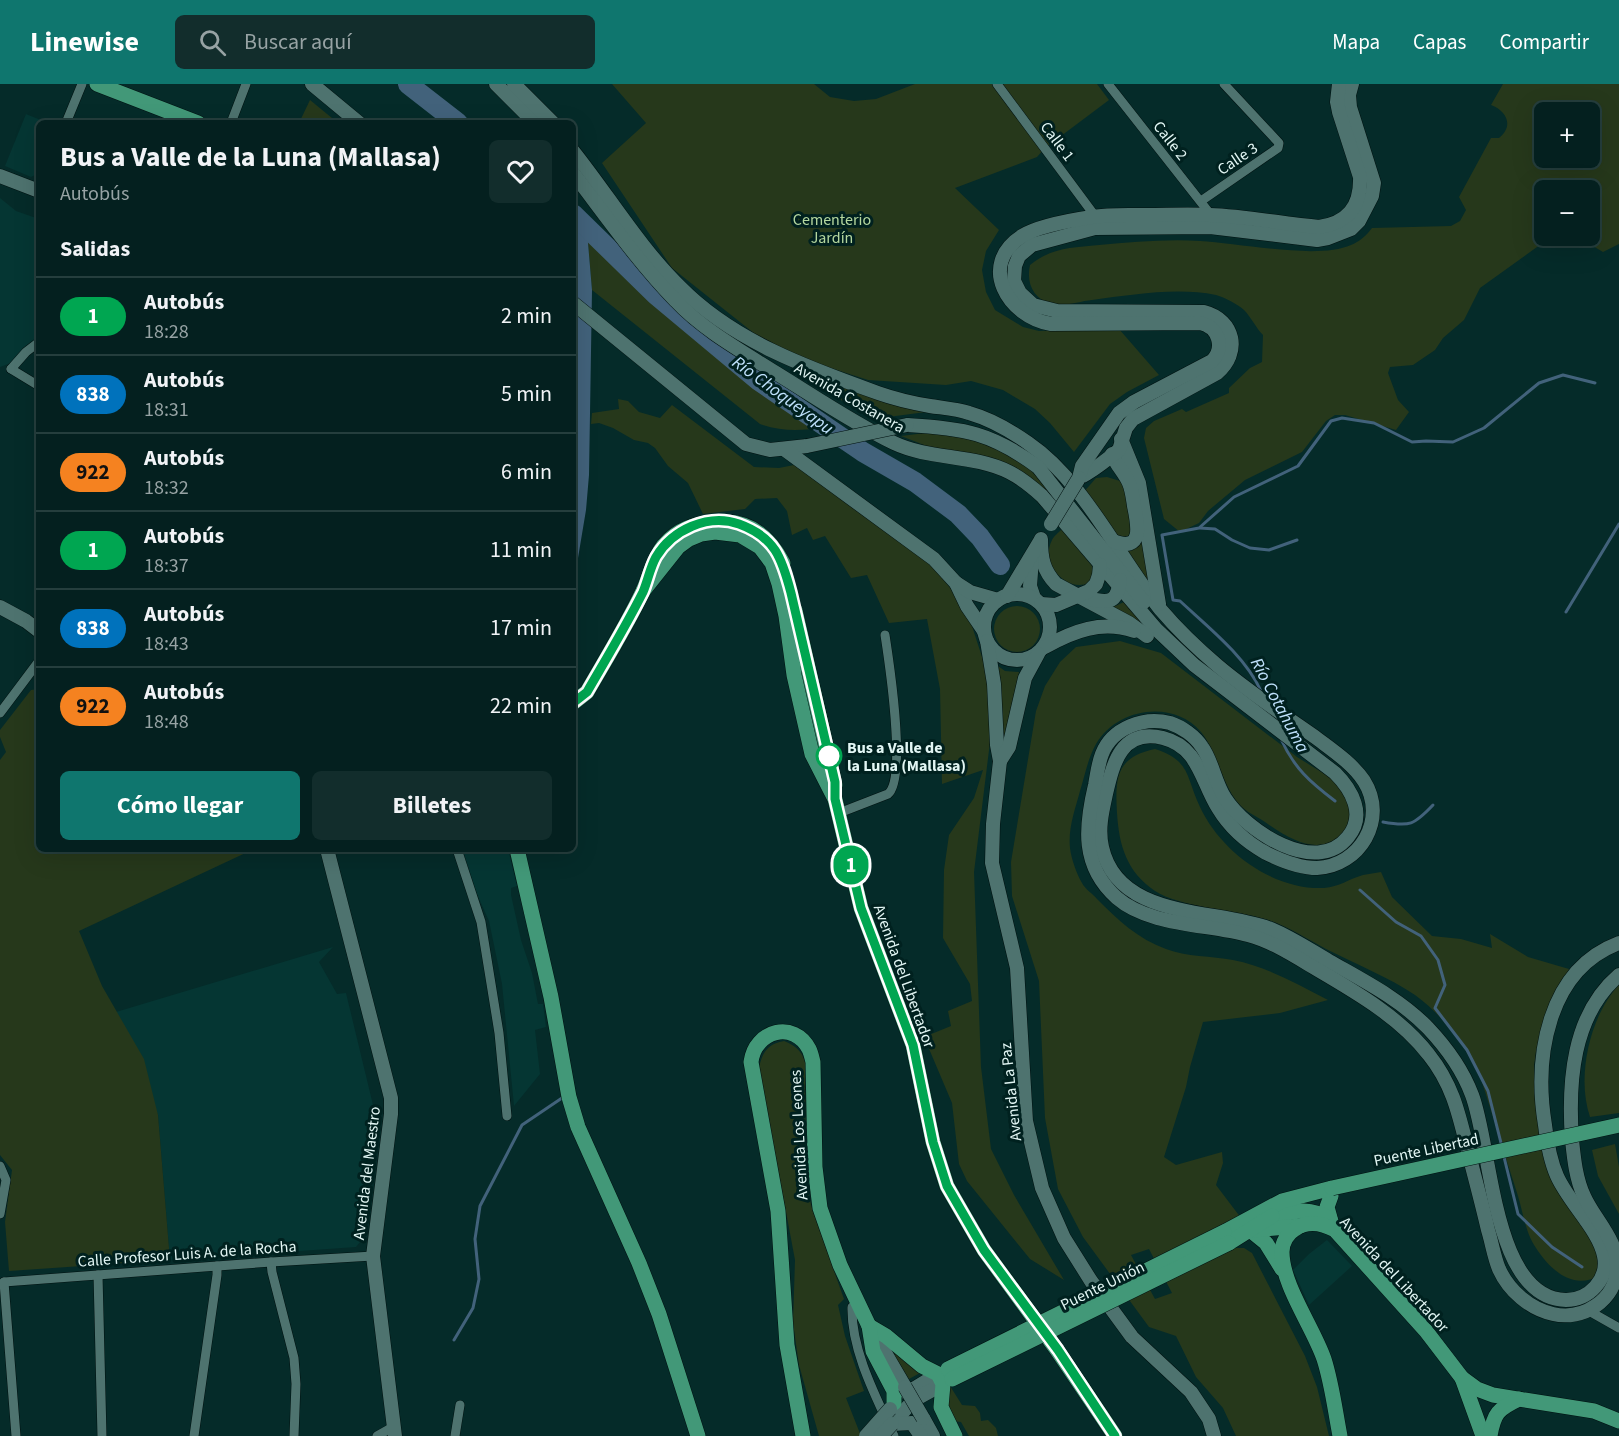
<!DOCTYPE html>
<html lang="es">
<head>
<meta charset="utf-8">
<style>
	:root { --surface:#04201f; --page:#122d2c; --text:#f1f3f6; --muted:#97a3a4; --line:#253e3d; --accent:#0f766e }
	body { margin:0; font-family:"Source Sans 3",sans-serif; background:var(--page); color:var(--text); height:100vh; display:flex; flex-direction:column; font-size:22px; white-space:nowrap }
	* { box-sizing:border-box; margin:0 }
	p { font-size:20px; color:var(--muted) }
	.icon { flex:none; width:33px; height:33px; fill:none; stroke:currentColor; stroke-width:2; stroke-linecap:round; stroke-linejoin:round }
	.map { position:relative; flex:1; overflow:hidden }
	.side { position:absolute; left:36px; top:36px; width:540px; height:732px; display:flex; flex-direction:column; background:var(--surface); border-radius:9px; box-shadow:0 6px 24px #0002,0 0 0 2px var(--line) }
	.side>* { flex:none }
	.badge { padding:0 12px; border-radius:20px; font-size:21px; line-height:39px }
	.fabs { position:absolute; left:1534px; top:18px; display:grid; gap:12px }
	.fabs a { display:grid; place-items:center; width:66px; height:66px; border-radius:9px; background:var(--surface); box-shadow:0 6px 24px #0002,0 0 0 2px var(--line); font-size:30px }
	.map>.badge { position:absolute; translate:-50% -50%; box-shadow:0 0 0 3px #fff }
	h2 { padding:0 24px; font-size:22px; line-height:54px }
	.round { display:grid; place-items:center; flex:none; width:63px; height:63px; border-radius:9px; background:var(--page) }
	.summary { display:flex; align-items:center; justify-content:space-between; height:102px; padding:0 24px }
	h1 { font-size:28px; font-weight:700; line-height:45px }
	.cta { display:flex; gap:12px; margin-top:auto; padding:12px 24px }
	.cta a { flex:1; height:69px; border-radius:9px; background:var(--accent); color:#fff; font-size:24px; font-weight:700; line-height:69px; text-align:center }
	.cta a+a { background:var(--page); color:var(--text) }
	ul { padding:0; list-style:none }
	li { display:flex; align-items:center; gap:18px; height:78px; padding:0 24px; border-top:2px solid var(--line) }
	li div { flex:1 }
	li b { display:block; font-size:22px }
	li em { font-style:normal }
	li .badge { min-width:66px; font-weight:700; text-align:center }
	header { display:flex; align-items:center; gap:36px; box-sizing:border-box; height:84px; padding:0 30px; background:var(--accent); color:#fff }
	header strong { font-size:28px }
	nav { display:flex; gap:33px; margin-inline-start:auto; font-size:21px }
	.search { width:420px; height:54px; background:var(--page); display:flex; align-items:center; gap:15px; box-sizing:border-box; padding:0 21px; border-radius:9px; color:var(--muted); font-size:22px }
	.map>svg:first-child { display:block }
</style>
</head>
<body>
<header>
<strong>Linewise</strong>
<div class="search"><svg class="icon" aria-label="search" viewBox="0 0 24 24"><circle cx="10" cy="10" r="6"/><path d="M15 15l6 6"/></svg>Buscar aquí</div>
<nav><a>Mapa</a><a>Capas</a><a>Compartir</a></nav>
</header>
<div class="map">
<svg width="1619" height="1352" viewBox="0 0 1619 1352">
	<rect width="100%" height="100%" fill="#052b29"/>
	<g fill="#053633">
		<polygon points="26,30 48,39 39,39 39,84 37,90 31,93 5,82"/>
		<polygon points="0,114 16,127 39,135 39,255 16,277 0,283"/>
		<polygon points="461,765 508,765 517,802 511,804 511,811 521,856 532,889 538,920 543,920 546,943 535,946 540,990 514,1022 502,900 489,837 477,810"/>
		<polygon points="333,863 319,878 337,910 346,909 374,1025 360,1158 356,1163 170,1176 158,1031 116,928"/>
		<polygon points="1327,1156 1352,1182 1309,1221 1293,1186 1309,1170"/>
	</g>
	<g fill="#26381b" fill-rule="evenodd">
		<polygon points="612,0 814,0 830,13 854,17 876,15 915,0 1097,0 1109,16 1045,64 1037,73 955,104 999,146 986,167 982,186 986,208 995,226 1023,243 1039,247 1119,245 1159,291 1127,308 1110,320 1074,368 1050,339 1035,325 1003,306 971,297 946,301 868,296 803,275 755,250 672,184 602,79 646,39"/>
		<path d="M 1503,0 L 1619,0 L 1619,160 L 1603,168 L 1576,152 L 1590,152 L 1590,106 L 1545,106 L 1545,152 L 1561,152 L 1544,158 L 1480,204 L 1464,236 L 1443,254 L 1435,266 L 1413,281 L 1390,283 L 1388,289 L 1398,316 L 1409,328 L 1396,346 L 1345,331 L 1335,331 L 1326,337 L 1302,368 L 1245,396 L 1208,427 L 1199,439 L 1180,448 L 1164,435 L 1144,354 L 1146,344 L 1154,337 L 1182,325 L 1186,328 L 1229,309 L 1229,304 L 1250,284 L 1262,278 L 1263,251 C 1256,244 1251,233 1244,226 C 1238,220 1223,213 1216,211 C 1176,203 1132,211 1092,216 C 1080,217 1065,223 1052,220 C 1033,215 1026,199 1030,181 C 1053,163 1071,164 1099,161 C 1132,158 1167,155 1200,157 C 1239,159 1318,176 1351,161 C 1359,158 1367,151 1372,144 L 1451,142 L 1460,137 L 1466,126 L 1459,113 L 1491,54 L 1499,54 C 1514,42 1507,27 1491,21 ZM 1545,28 L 1590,28 L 1590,74 L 1545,74 Z"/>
		<polygon points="310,16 338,39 299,39"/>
		<path d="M 586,135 C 612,163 637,193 665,219 C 714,266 767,307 825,343 C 802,347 783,348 760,340 L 592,206 Z"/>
		<polygon points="775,271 926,328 873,335 834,312"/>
		<polygon points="618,315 628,317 639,328 660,334 672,321 754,383 779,384 794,381 929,478 951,505 971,539 983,576 990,610 991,650 974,788 981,983 991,1065 1014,1111 1064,1196 1030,1175 967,1097 959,1080 952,1019 924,953 951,942 948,927 972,917 970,900 943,854 944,786 949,751 974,714 983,686 942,700 940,605 927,535 889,539 867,491 851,494 825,452 813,456 807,444 792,451 787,427 777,414 755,415 745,425 703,430 688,399 668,382 655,364 648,359 634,356 613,344 599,339 591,340 592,329 619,325"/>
		<path d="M 925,349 C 947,351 971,354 992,362 C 1039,381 1069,430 1096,470 L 1045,408 L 901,352 Z"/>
		<polygon points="1107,393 1120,397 1126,406 1131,447 1128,452 1123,453 1117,451 1083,409 1096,394"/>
		<path d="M 1062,445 L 1092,482 L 1094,488 L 1089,499 C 1065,509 1040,478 1052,456 C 1054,452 1059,448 1062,445 Z"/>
		<polygon points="1144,451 1155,506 1126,466"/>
		<polygon points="1124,518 1150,545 1111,524"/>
		<circle cx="1017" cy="545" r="23"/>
		<path d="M 1120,557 L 1161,569 L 1297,673 L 1331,694 L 1344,708 L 1354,738 C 1326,776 1297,760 1265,738 C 1256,732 1246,728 1239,720 C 1221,699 1218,669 1201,648 C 1173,615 1117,624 1096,660 C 1088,674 1085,691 1080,707 C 1075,726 1068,744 1070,764 C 1071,774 1077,791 1082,799 C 1085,805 1093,810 1097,815 C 1118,836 1138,855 1166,865 C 1186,873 1212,872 1233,876 C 1268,883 1297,900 1328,916 L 1280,929 L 1203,938 L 1190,983 L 1186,1003 L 1164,1073 L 1176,1081 L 1222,1068 L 1223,1079 L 1216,1101 L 1241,1134 L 1232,1164 L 1244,1164 L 1252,1169 L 1305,1272 L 1317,1303 L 1329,1352 L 1236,1352 L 1223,1324 L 1196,1293 L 1176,1252 L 1149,1243 L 1083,1153 L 1058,1105 L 1045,1034 L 1039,897 L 1012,812 L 1011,778 L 1036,627 L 1045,602 L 1060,578 L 1076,563 ZM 1149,1165 L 1172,1209 L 1155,1215 L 1131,1171 Z"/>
		<polygon points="998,582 1005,587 1019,588 1003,662 1002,621"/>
		<polygon points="39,605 39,765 254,765 79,847 102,902 144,975 158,1031 170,1176 9,1187 5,1138 12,1086 0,1071 0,676 6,668 0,653 0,646 31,606"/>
		<path d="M 1155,665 C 1191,676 1186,694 1200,723 C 1221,768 1273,806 1324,804 C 1339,803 1349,795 1363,791 C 1369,790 1375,789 1381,788 L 1392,813 L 1432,852 L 1461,855 L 1492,864 L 1490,850 L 1528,873 L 1569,885 L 1554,914 L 1536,967 L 1534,982 L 1539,1034 L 1557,1092 L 1562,1114 L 1606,1173 L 1600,1191 C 1574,1207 1551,1187 1536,1164 C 1526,1150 1523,1129 1518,1112 C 1505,1072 1493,1032 1480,992 C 1466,963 1443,931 1415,911 C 1390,894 1354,879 1326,865 C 1307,855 1286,841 1265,835 C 1236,826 1179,823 1155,807 C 1127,788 1119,762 1117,729 C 1115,694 1116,673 1155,665 Z"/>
		<path d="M 1619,901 L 1619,1029 L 1590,1033 C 1576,993 1590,931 1619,901 Z"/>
		<path d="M 784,957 C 796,962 801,966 805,978 L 806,1101 L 813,1128 L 844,1215 L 838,1221 L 845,1252 L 864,1307 L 846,1314 L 861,1352 L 819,1352 L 799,1281 L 793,1239 L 795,1176 L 759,984 C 762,969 767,960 784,957 Z"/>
		<polygon points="1615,1060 1619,1083 1619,1130 1598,1092 1592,1066"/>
		<polygon points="886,1258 920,1289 909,1295"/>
		<polygon points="950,1302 962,1321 975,1322 980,1329 981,1337 988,1336 996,1344 998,1352 969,1352 961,1338 953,1337 945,1318"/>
	</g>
	<polygon fill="#42627b" points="573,133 586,135 592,206 589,391 586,426 573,504 575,391"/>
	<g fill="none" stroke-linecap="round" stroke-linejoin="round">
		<g stroke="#42627b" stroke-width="3">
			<polyline points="1200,444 1215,445 1232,456 1250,464 1269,466 1297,456"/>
			<polyline points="1566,528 1619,440"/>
			<path d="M 1261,607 C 1245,572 1208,543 1180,517 L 1173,516 L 1162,451 L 1199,444 L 1234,413 L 1298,382 L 1331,337 L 1342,334 L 1374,339 L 1412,358 L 1426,357 L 1453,358 L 1484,344 L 1539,299 L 1563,291 L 1595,299"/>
			<path d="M 1281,655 C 1294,684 1310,698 1335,717"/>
			<path d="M 1383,738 C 1410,743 1414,741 1433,721"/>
			<polyline points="1360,806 1396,838 1421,852 1438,876 1445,901 1435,924 1467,966 1488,1007 1502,1063"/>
			<polyline points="1504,1073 1518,1130 1552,1163 1582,1183"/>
			<polyline points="454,1256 473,1224 479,1195 475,1155 480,1122 522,1041 562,1014"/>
		</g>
		<g stroke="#42627b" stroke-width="20">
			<polyline points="408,0 458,39"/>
			<polyline points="573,130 656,211 759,297 863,368 915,398 958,430 980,453 1000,481"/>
		</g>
		<defs>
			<g id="street">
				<polyline points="997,0 1095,132"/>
				<polyline points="1108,0 1211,131"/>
				<polyline points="66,39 82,0"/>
				<polyline points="231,39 246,0"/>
				<polyline points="1201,117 1278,64 1279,59 1224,0"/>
				<polyline points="11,285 26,268 39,258"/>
				<polyline points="11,285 39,302"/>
				<polyline points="0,629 39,577"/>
				<path d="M 839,729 L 888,710 C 907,695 889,577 885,551"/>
				<polyline points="457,765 481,838 499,949 507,1032"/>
				<polyline points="0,1082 6,1096 0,1130"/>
				<polyline points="271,1178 272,1188 294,1274 296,1300 294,1352"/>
				<polyline points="98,1191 102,1352"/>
				<polyline points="4,1198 271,1178 373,1172"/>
				<polyline points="4,1198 16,1352"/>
				<path d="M 857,1219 L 852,1223 C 851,1266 876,1313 894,1352"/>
				<polyline points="1589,1227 1619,1244"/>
				<polyline points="194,1352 217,1191 217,1182"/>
				<polyline points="377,1352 393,1343"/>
				<polyline points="455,1352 460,1321"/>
			</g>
			<g id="secondary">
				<polyline points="312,0 359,39"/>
				<polyline points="496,0 535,39"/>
				<polyline points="514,0 553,39"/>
				<path d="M 573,67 C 609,112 639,163 680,203 C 733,257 808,284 878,309 C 895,315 912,319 930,322 C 943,324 957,325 969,329 C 990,335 1011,347 1028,359 C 1084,397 1119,474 1161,526 C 1178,546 1198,565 1218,582 C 1249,608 1282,630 1315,653 C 1332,666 1352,679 1364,697 C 1388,735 1360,782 1317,784 C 1299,784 1282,777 1266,769 C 1246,758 1230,744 1218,724 C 1201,697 1199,663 1163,654 C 1121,644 1113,680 1106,710 C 1102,728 1098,745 1102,763 C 1118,836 1215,824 1271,845 C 1292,854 1310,866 1329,877 C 1364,897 1400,915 1428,944 C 1446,963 1463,987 1472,1011 C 1492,1063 1492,1215 1566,1216 C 1589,1216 1609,1195 1604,1172 C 1599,1146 1569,1119 1557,1092 C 1550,1076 1547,1058 1545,1041 C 1534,974 1547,886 1619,859"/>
				<path d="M 573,89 C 606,132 638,178 676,217 C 703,246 743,268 776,289 C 815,313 853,339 894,359 C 930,376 973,370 1009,388 C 1021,394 1032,403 1042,412 L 1156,545 L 1194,581 L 1335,689 C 1352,706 1366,731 1348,753 C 1316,793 1246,747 1225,714 C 1215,699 1212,676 1202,663 C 1195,652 1182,643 1170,639 C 1144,632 1112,644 1102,670 C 1098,680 1097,691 1095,701 C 1085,743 1081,782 1117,814 C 1149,842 1208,840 1248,851 C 1271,857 1293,871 1313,883 C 1354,907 1400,933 1429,971 C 1453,1001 1459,1031 1468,1067 C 1475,1094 1482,1120 1488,1146 C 1492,1159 1494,1173 1499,1185 C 1509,1207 1530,1225 1553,1230 C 1583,1237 1616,1216 1617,1184 C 1618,1156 1594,1135 1584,1112 C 1576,1095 1574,1075 1572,1056 C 1568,999 1572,931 1619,891"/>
				<polyline points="0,92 39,107"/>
				<polyline points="573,219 746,360 770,366 807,362"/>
				<path d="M 907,341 C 964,344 992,349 1038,383 L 1144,518"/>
				<polyline points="1121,355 1139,399 1159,520"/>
				<polyline points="784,365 934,475 956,499 967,522 984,547"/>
				<path d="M 1112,370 C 1116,381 1124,388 1129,399 C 1132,406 1133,415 1134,422 C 1138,441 1144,469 1113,457"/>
				<path d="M 1079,394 C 1095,386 1106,376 1119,366 L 1126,344 L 1133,335 L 1217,289 C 1241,269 1235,236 1204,228 L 1057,227 L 1033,221 L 1020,209 L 1014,197 L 1015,182 L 1019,172 L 1032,161 L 1095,144 L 1210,143 L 1317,156 L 1328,154 L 1351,145 L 1359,137 L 1372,112 L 1374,99 L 1350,23 L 1349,11 L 1352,0"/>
				<path d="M 1079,394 L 1082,382 L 1119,329 L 1134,318 L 1212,277 C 1225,264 1219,243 1200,239 L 1051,240 C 1008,233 977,181 1022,152 C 1038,142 1072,136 1092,133 C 1110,130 1128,131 1146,131 C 1167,131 1189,130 1210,131 C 1246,132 1283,140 1319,143 C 1347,139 1361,123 1360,93 L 1339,28 L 1337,18 L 1339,0"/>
				<path d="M 1041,455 C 1041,474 1043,486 1056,500 L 1129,539 L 1147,552"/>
				<polyline points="1032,475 1030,502 1034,514"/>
				<polyline points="956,499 970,508 998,516"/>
				<circle cx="1017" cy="543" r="33"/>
				<polyline points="1007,512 1040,457"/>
				<path d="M 1089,515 C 1110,519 1117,519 1120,496"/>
				<polyline points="1041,520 1056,521 1089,507 1096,500 1099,491 1100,481"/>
				<polyline points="0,523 26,537 39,547"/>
				<polyline points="987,557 994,600 997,661 1000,677 993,740 992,779 1017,884 1026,1037 1042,1104 1064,1154 1091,1197 1132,1253 1191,1308 1209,1335 1214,1352"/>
				<path d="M 1045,563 C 1073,547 1102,536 1134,547"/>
				<polyline points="1000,677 1009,663 1025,594 1038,570"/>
				<polyline points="327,765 391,1014 391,1030 373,1172 395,1352"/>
				<polyline points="870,1243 905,1303"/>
				<polyline points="907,1309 938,1290"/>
				<polyline points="923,1334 933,1352"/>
				<polyline points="892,1340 914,1316 943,1300"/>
				<polyline points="892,1340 912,1339 921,1352"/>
			</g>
			<g id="primary">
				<polyline points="97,0 198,39"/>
				<polyline points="643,507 678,463 689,455 701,450 715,448 740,451 760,463 772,479 779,500 786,532 794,591 812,670 835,715 861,824 913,961 933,1058 947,1102 984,1166 1057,1266 1115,1352"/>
				<polyline points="795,526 835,701"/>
				<path d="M 573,619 L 587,608 C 606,575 627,541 643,507 C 650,492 653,475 664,461 C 680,442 703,437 727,438 C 754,439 771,456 783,479"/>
				<polyline points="517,765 551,913 569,1013 578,1043 639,1179 659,1230 698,1352"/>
				<polyline points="1331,1112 1327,1123 1332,1141"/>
				<path d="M 1263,1134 C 1289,1130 1305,1120 1330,1135"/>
				<polyline points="1250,1146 1266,1159 1282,1185"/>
				<polyline points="1253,1146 1300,1142"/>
				<polyline points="1224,1148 1282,1117 1332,1104"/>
				<polyline points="1229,1159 1272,1132"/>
				<polyline points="869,1242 886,1252 922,1282 938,1290 943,1300 941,1323 955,1352"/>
				<polyline points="1462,1294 1477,1305 1493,1311 1594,1327 1619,1337"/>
				<path d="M 803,1352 L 787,1261 L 778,1127 L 751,978 C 755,946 794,936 809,965 C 811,969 812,974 813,978 L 815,1083 L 820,1124 L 840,1181 L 869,1242 L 873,1267 L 894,1307 L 894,1319"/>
				<path d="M 1340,1352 C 1335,1326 1332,1300 1324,1275 C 1313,1243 1282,1201 1282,1168 C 1282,1158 1288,1149 1295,1145 C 1308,1136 1322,1139 1335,1146 L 1426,1247 L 1462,1294 L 1483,1352"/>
				<path d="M 1490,1352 C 1494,1329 1498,1325 1519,1315"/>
			</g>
		</defs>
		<use href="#street" stroke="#001211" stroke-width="10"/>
		<use href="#secondary" stroke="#001211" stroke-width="15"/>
		<use href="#primary" stroke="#001211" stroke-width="16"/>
		<use href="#street" stroke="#4e736f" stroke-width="9"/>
		<use href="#secondary" stroke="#4e736f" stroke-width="14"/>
		<use href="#primary" stroke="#429878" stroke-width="15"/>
		<defs>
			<g id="secondary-bridge">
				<polyline points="807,362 907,341"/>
				<polyline points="1051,440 1079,394"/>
				<polyline points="905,1303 923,1334"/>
				<polyline points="866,1352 890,1325"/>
				<polyline points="881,1352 892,1340"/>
			</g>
			<g id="primary-bridge">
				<polyline points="1332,1104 1619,1041"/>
				<polyline points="948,1285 1224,1148"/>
				<polyline points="952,1295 1229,1159"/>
			</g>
		</defs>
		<use href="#secondary-bridge" stroke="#001211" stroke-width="15" stroke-linecap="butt"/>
		<use href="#primary-bridge" stroke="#001211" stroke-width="16" stroke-linecap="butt"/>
		<use href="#secondary-bridge" stroke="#4e736f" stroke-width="14"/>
		<use href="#primary-bridge" stroke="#429878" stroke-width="15"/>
	</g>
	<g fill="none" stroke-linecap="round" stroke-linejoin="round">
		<defs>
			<path id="line" d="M 573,619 L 587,608 C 606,575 626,542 643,508 C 648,496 650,484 656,473 C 672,446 708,429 739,440 C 775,453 782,474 791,509 L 835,698 L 835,715 L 861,824 L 913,961 L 933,1058 L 947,1102 L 984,1166 L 1058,1266 L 1115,1352"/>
		</defs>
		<use href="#line" stroke="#fff" stroke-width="14"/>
		<use href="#line" stroke="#00a651" stroke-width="9"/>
	</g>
	<circle fill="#fff" stroke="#00a651" stroke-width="3" cx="829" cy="672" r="12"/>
	<g text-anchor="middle" stroke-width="6" stroke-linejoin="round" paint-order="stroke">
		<g font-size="16" fill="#e2f6f4" stroke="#00211f">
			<text transform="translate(1171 56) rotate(52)" y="6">Calle 2</text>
			<text transform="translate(1058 57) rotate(53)" y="6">Calle 1</text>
			<text transform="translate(1237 74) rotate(-34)" y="6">Calle 3</text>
			<text transform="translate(850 313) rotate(30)" y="6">Avenida Costanera</text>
			<text transform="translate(905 892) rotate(70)" y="6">Avenida del Libertador</text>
			<text transform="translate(1010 1008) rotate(-96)" y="6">Avenida La Paz</text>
			<text transform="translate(798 1051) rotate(-93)" y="6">Avenida Los Leones</text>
			<text transform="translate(1426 1065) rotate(-12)" y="6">Puente Libertad</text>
			<text transform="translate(366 1089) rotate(-83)" y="6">Avenida del Maestro</text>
			<text transform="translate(187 1169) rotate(-4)" y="6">Calle Profesor Luis A. de la Rocha</text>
			<text transform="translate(1395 1190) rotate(47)" y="6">Avenida del Libertador</text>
			<text transform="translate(1102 1201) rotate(-26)" y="6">Puente Unión</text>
		</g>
		<g font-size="16" fill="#b4d79f" stroke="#00211f">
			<text x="832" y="141">Cementerio<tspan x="832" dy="18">Jardín</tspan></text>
		</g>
		<g font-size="16" font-weight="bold" fill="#e2f6f4" stroke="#00211f" text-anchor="start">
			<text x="847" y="669">Bus a Valle de<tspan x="847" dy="18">la Luna (Mallasa)</tspan></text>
		</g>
		<g font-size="18" font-style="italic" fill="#bfe1fc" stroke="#00211f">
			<text transform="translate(783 311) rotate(36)" y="6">Río Choqueyapu</text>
			<text transform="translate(1280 621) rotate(62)" y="6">Río Cotahuma</text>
		</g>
	</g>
</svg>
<div class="fabs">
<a>+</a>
<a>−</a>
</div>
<b class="badge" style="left:851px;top:781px;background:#00a651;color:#fff">1</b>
<section class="side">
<div class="summary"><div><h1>Bus a Valle de la Luna (Mallasa)</h1><p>Autobús</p></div><a class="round"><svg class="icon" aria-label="heart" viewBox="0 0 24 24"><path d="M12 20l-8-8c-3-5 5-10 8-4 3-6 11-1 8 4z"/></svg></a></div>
<h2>Salidas</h2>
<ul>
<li><span class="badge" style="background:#00a651;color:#fff">1</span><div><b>Autobús</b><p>18:28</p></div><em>2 min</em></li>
<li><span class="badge" style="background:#0072bc;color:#fff">838</span><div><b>Autobús</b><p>18:31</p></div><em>5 min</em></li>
<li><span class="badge" style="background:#f58220;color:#111">922</span><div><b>Autobús</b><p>18:32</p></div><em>6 min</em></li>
<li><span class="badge" style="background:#00a651;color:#fff">1</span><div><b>Autobús</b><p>18:37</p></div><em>11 min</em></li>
<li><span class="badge" style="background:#0072bc;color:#fff">838</span><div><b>Autobús</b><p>18:43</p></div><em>17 min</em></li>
<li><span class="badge" style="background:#f58220;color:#111">922</span><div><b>Autobús</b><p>18:48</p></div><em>22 min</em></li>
</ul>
<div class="cta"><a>Cómo llegar</a><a>Billetes</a></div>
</section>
</div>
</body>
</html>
